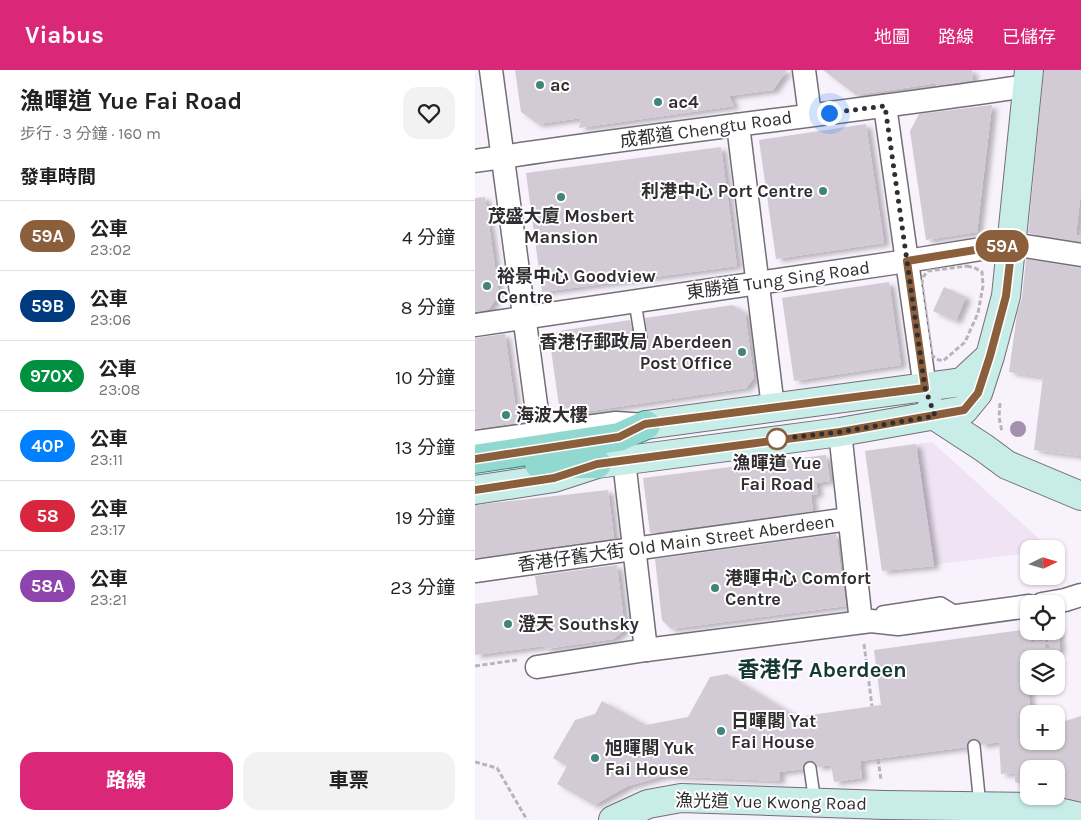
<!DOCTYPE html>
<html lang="zh-TW">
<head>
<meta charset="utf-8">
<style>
	:root { --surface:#fff; --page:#f2f2f2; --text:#222; --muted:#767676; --line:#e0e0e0; --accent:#db2777 }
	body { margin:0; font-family:Karla,"Noto Sans TC",sans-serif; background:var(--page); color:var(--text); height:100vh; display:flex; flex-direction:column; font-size:19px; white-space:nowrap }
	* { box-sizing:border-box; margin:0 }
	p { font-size:16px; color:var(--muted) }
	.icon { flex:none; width:28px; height:28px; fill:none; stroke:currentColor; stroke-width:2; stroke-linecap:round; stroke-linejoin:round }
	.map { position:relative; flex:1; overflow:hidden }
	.drawer { display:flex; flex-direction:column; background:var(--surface); width:475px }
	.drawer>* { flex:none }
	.badge { padding:0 10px; border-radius:16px; font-size:18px; line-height:32px }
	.needle { width:32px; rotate:85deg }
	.buttons { position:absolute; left:545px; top:470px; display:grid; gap:10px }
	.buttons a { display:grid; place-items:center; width:45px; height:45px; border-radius:10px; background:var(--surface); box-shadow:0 1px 4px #0004; font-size:25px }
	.you { position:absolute; width:25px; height:25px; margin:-12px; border:4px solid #fff; border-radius:50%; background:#1a73e8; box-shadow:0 0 0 8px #1a73e833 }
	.map>.badge { position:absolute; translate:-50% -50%; box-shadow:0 0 0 2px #fff }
	h2 { padding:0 20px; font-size:19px; line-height:45px }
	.round { display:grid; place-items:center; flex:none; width:52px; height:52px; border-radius:15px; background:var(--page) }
	.head { display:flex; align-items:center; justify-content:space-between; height:85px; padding:0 20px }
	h1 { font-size:24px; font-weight:700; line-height:38px }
	.action { display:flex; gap:10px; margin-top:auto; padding:10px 20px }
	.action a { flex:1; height:58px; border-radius:15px; background:var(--accent); color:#fff; font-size:20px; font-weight:700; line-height:58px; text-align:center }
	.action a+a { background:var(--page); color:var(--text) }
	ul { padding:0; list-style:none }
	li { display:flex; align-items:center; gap:15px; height:70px; padding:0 20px; border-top:1px solid var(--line) }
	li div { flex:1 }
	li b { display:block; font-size:19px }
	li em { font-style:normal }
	li .badge { min-width:55px; font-weight:700; text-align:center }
	header { display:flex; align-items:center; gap:30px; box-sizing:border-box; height:70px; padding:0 25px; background:var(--accent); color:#fff }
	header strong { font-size:24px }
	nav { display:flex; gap:28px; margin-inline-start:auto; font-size:18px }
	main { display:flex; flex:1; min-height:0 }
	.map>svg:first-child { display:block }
</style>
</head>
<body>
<header>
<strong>Viabus</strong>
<nav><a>地圖</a><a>路線</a><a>已儲存</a></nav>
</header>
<main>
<section class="drawer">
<div class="head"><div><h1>漁暉道 Yue Fai Road</h1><p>步行 · 3 分鐘 · 160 m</p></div><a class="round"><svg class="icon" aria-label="heart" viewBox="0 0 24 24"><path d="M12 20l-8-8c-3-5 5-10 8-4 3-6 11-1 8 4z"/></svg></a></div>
<h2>發車時間</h2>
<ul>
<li><span class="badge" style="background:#8b5e3c;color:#fff">59A</span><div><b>公車</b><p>23:02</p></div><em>4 分鐘</em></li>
<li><span class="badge" style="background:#003b80;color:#fff">59B</span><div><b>公車</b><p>23:06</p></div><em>8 分鐘</em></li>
<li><span class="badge" style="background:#009140;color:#fff">970X</span><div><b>公車</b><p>23:08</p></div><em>10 分鐘</em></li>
<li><span class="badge" style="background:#0080ff;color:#fff">40P</span><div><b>公車</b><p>23:11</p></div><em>13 分鐘</em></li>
<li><span class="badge" style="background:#d7263d;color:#fff">58</span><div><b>公車</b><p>23:17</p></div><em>19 分鐘</em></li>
<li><span class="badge" style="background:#8e44ad;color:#fff">58A</span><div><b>公車</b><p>23:21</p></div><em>23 分鐘</em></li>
</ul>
<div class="action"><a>路線</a><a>車票</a></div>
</section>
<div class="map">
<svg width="606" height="750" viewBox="0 0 606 750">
	<defs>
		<filter id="shadow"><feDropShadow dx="5.5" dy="3" stdDeviation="2.5" flood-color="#0004"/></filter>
	</defs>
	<rect width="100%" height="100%" fill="#f8f2fc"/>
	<polygon fill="#efe3f4" points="457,372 573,477 572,479 554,479 554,483 407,501 390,381"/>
	<g fill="#d2cbd5" filter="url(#shadow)">
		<polygon points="40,0 312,0 298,20 254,26 259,36 104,58 106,48 63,54 46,42"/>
		<polygon points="348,0 497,0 498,10 461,16 463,13 381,25"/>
		<polygon points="569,0 606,0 606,121 601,165 606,166 606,172 553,163"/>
		<polygon points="517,35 502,162 451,170 435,61 444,44"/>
		<polygon points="391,54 409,173 301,189 284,70"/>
		<polygon points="246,77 262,196 67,222 51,103"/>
		<polygon points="10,127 24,225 13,240 0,242 0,128"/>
		<polygon points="551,189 606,198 606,386 559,380 568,307 534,302 542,244 547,228"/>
		<polygon points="414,212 426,295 319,311 307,228"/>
		<polygon points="469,217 491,227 481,251 458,241"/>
		<polygon points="258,235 270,243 279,308 271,318 95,344 84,336 75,272 84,261 155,250 159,271 163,276 167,276 173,271 170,248"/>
		<polygon points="30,264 43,353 0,359 0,268"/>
		<polygon points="441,374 459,496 407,501 390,381"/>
		<polygon points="351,385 355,411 341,413 343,424 336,425 338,441 175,463 168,408"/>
		<polygon points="133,420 139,468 0,488 0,435"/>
		<polygon points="361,464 371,536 196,559 187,550 180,489"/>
		<polygon points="142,495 150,560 138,569 70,579 70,576 0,585 0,534 63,525 60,506"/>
		<polygon points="581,556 583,556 585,581 566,583 566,589 554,589 554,616 569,617 553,619 556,644 554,644 554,671 581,671 581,654 606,646 606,731 581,726 581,699 554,699 554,717 540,712 540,703 526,704 524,672 506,675 505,671 499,669 494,670 492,677 385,691 387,708 359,712 356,695 342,697 341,693 334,691 330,692 328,699 304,702 305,711 189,706 153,716 119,735 82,714 92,696 78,688 100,650 120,644 127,631 171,655 213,647 235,607 252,604 322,647 406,635 399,580 554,559 554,561 581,561"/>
	</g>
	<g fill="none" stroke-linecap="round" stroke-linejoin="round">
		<defs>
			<g id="lane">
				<polyline points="160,232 166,269"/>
				<polyline points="407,542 466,533 484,544"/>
				<polyline points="499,676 505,736"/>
				<polyline points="335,698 340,733"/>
			</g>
			<g id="street">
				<polyline points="16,0 65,364"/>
				<polyline points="329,0 335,45"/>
				<polyline points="410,36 450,318"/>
				<polyline points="263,55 298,337"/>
				<path d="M 0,91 C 184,63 368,43 552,16"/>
				<polyline points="0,255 432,191 537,174 606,185"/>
				<polyline points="365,362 386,552"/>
				<polyline points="0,372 141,353 171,355"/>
				<polyline points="149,391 171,580"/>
				<polyline points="0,501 374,449"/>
				<polyline points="567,534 590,530 606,525"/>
				<polyline points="62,597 171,580 396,551 423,554 554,536"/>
			</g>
			<g id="secondary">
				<polyline points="456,339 460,346 509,378 532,395 606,426"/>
				<polyline points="171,355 487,312 514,287"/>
				<polyline points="0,420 79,408 122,394 365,362 489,340 503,323 515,286 531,226 554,0"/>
				<polyline points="138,750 173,734 206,728 409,735 561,737 606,747"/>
			</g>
			<g id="primary">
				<polyline points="0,389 144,367 171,355"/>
				<polyline points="64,394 122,394"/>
			</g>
		</defs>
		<use href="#lane" stroke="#746e77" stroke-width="14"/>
		<use href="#street" stroke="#746e77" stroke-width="25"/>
		<use href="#secondary" stroke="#746e77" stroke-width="30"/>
		<use href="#primary" stroke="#3f8c84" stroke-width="30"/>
		<g stroke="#b9b4bc" stroke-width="3" stroke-dasharray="5 2.5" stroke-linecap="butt">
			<polygon points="492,196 500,198 507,202 508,216 503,243 490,272 468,291 461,289 457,285 447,213 448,207 453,201"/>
			<polyline points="525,333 524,347 527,362"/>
			<polyline points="556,561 557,570 571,569"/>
			<polyline points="577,570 576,563 571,564 572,577 577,577"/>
			<polyline points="389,574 397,636"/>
			<polyline points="0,596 42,590"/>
			<polyline points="403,689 406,710"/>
			<polyline points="0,692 22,698 52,750"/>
		</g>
		<use href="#lane" stroke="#fff" stroke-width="11"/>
		<use href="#street" stroke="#fff" stroke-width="22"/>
		<use href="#secondary" stroke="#c8ece7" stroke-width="28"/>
		<use href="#primary" stroke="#91d9d0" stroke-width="28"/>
	</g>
	<circle fill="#a58faf" cx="543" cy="359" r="8"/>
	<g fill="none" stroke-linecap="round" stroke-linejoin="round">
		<defs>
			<polyline id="line" points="0,389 144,367 170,354 450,318 432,191 537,174 531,226 515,286 503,323 489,340 365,362 122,394 79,408 0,420"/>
		</defs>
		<use href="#line" stroke="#fff" stroke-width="11"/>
		<use href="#line" stroke="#8b5e3c" stroke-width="8"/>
		<polyline stroke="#302e31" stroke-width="5" stroke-dasharray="0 9" points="302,369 365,362 460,346 450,318 410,36 354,43"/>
	</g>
	<g fill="#40857c" stroke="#fff" stroke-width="2">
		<circle cx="65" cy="15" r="5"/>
		<circle cx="183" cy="32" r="5"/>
		<circle cx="348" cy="121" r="5"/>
		<circle cx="86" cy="127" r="5"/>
		<circle cx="12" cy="216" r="5"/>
		<circle cx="267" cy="282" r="5"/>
		<circle cx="31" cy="345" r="5"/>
		<circle cx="240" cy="518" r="5"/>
		<circle cx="33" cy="554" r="5"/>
		<circle cx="246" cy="661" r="5"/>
		<circle cx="120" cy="688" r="5"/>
	</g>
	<circle fill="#fff" stroke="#8b5e3c" stroke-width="2.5" cx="302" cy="369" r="10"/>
	<g text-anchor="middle" stroke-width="4" stroke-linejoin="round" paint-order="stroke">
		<g font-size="18" font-weight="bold" fill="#302e31" stroke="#fff" text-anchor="start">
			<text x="75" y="21">ac</text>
			<text x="193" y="38">ac4</text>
			<text x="338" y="127" text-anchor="end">利港中心 Port Centre</text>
			<text x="86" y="152" text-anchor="middle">茂盛大廈 Mosbert<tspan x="86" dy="21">Mansion</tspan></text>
			<text x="22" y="212">裕景中心 Goodview<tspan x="22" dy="21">Centre</tspan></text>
			<text x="257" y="278" text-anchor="end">香港仔郵政局 Aberdeen<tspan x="257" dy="21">Post Office</tspan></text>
			<text x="41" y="351">海波大樓</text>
			<text x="250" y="514">港暉中心 Comfort<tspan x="250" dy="21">Centre</tspan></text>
			<text x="43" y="560">澄天 Southsky</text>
			<text x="256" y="657">日暉閣 Yat<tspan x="256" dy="21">Fai House</tspan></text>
			<text x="130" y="684">旭暉閣 Yuk<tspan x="130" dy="21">Fai House</tspan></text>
		</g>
		<g font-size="18" fill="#302e31" stroke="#fff">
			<text transform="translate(231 59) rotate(-8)" y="6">成都道 Chengtu Road</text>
			<text transform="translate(303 210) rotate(-8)" y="6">東勝道 Tung Sing Road</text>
			<text transform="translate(201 473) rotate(-8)" y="6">香港仔舊大街 Old Main Street Aberdeen</text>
			<text transform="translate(296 732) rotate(1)" y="6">漁光道 Yue Kwong Road</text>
		</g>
		<g font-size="18" font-weight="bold" fill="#302e31" stroke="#fff">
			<text x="302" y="399">漁暉道 Yue<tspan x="302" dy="21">Fai Road</tspan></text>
		</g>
		<g font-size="22" font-weight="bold" fill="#163833" stroke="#fff">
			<text x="347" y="607">香港仔 Aberdeen</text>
		</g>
	</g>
</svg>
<div class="buttons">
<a><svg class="needle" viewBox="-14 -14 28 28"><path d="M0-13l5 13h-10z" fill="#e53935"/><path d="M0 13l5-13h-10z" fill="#767676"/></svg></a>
<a><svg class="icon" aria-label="locate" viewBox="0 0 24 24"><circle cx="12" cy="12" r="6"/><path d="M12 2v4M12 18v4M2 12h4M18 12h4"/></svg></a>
<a><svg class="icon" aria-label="layers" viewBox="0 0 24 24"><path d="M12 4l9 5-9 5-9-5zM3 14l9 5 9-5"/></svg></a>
<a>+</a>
<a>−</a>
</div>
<div class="you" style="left:354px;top:43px"></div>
<b class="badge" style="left:527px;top:176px;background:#8b5e3c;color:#fff">59A</b>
</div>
</main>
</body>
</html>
